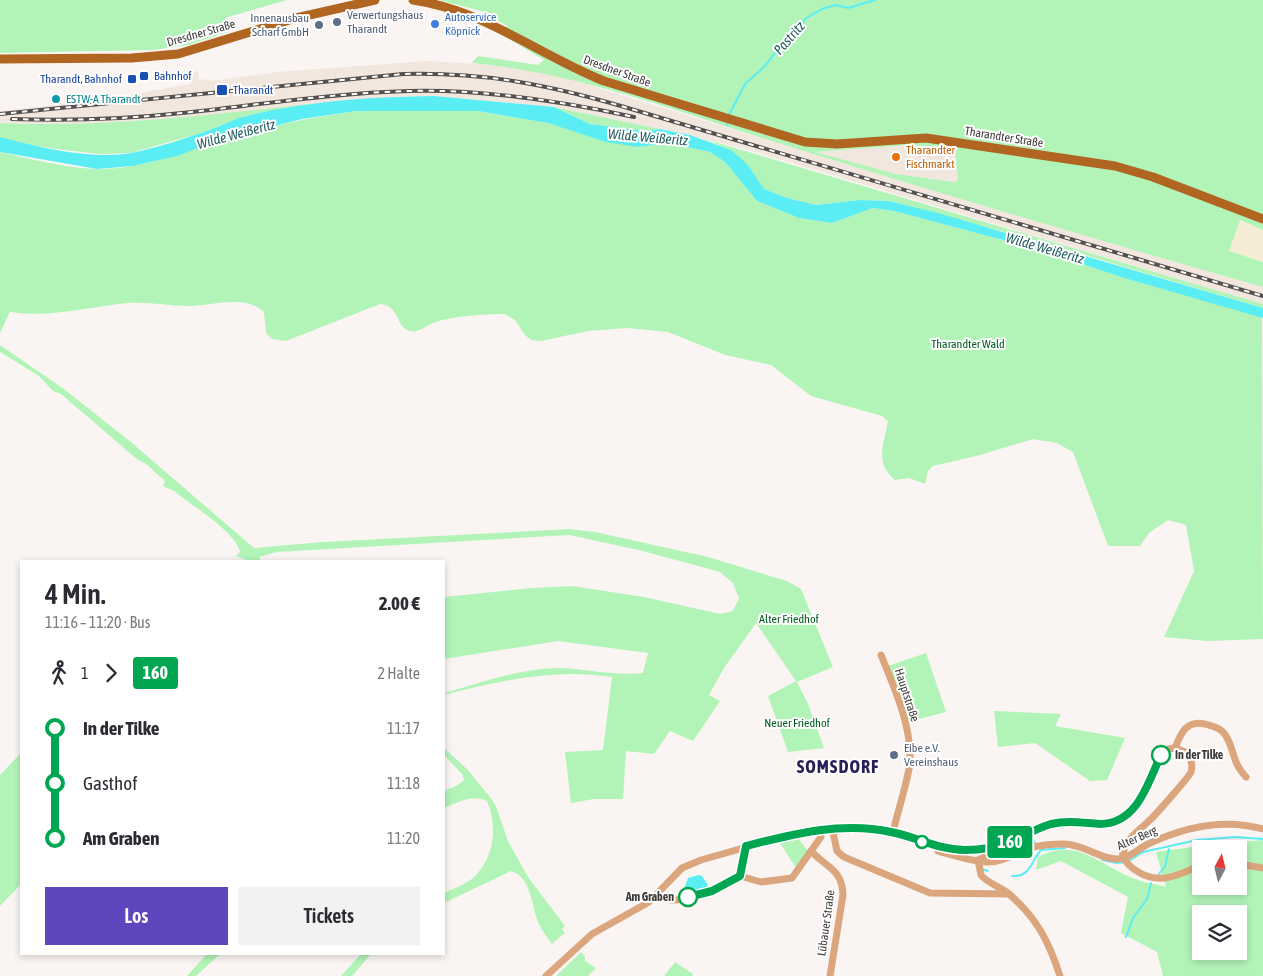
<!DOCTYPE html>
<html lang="de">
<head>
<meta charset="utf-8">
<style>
	:root { --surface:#fff; --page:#f2f2f3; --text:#2b2b33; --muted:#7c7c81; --accent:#5e46bf }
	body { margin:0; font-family:"Asap Condensed",sans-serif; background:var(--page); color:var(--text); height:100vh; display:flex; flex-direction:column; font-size:19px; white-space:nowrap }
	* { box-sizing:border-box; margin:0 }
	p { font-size:16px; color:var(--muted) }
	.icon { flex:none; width:28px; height:28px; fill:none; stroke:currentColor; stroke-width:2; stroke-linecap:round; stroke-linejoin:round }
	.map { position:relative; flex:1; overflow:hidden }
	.panel { position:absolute; left:20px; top:560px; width:425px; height:395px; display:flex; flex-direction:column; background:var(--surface); border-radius:0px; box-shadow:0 2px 8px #0003 }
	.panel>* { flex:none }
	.badge { padding:0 10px; border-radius:4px; font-size:18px; line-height:32px }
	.needle { width:32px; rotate:7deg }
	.tools { position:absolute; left:1192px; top:840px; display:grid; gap:10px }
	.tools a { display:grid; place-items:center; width:55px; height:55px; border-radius:0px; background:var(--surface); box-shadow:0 2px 8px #0003; font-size:25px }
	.map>.badge { position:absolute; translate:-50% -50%; box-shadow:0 0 0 2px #fff }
	.legs { display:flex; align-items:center; gap:8px; height:55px; padding:0 25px; font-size:16px }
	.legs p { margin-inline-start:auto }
	.head { display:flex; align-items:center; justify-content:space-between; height:85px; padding:0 25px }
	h1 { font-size:28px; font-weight:600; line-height:38px }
	.primary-button { display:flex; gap:10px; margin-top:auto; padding:10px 25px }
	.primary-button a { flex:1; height:58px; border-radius:0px; background:var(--accent); color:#fff; font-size:20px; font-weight:600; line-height:58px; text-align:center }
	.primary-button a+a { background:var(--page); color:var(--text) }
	ul { padding:0 25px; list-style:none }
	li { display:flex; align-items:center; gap:18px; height:55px; font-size:19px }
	li i { display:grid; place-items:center; width:8px; height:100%; margin:0 6px; background:currentColor }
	li i::after { content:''; width:12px; height:12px; margin:-6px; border:4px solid; border-radius:50%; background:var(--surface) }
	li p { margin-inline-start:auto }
	li:first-child i { background:linear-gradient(#0000 50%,currentColor 0) }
	li:last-child i { background:linear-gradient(currentColor 50%,#0000 0) }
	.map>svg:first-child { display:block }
</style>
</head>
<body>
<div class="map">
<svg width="1263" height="976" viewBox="0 0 1263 976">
	<rect width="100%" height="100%" fill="#faf5f2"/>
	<g fill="#f2e7df">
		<polygon points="427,61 493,65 548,73 582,83 883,175 1263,287 1263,304 748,150 690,135 554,107 434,96 394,97 174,120 91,125 0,123 0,111 100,100 191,84 191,72 198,71 199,80 210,79 211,81 277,72"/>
		<polygon points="908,145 944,147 955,152 958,180 954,182 896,174 813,152"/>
	</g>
	<polygon fill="#f5ecd6" points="1240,220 1263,230 1263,262 1229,251"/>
	<g fill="#b2f4b8" fill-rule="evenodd">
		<polygon points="0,0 287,0 225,18 228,32 188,45 153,50 0,53"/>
		<path d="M 439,0 L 1263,0 L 1263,230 L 1240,220 L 1229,251 L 1263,262 L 1263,287 C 1105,242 948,196 791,147 C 686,115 582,73 472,63 L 478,56 L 538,65 L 544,60 L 502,35 L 507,26 L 481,11 ZM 908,145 L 944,147 L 944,151 L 955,152 L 958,180 L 954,182 L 896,174 L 815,152 Z"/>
		<path d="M 309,104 L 245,116 L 208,131 L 130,153 L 101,154 L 64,150 L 29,145 L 0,137 L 0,123 C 104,128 206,115 309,104 Z"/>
		<polygon points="554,107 660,129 645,131 590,124"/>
		<path d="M 356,111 L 478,111 L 548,123 L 638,147 L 669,143 L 683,146 L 710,152 L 725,162 L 757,201 L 799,218 L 832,223 L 873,208 L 894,211 L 1040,250 L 1124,278 L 1262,317 L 1263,639 L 1208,641 L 1164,637 L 1194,571 L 1186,525 L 1168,520 L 1149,533 L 1140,546 L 1108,546 L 1073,452 L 1057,443 L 1033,439 L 980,455 L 933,466 L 928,471 L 925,484 L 909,478 L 895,480 C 874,463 884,444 888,421 L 882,416 L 811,396 L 771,365 L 725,355 L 668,332 L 627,328 L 588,331 L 541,341 L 531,340 L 525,335 L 515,320 L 505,314 C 486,314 448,316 431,324 C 424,327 418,333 410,331 C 395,328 401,306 380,304 L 286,341 L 272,339 L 266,333 L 264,312 C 245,294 212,306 190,306 C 169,306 149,302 128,303 C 89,307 49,318 10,312 L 0,333 L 0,152 C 31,159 65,168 97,169 C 138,170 177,154 215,142 C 261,127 309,118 356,111 Z"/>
		<polygon points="701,138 1263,304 1263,308 1041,242 889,201 859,200 816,205 787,198 764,189 731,150"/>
		<path d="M 0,345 L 64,389 L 132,443 L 254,548 L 323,542 L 570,529 L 595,532 L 708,557 L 787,581 L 801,589 L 833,667 L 797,682 L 808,704 L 824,748 L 788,752 L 768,696 L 796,681 L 756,623 L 724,668 L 709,695 L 720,701 L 693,741 L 670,731 L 654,754 L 626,751 L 623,799 L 594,799 L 571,803 L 565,752 L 603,750 L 612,677 C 555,668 499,681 444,695 L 444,693 C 481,683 520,668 559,668 C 587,669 616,676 643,673 L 648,653 L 558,641 L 444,659 L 444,597 L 531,588 L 572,586 L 644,597 L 720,614 L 733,611 L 739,598 L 733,583 L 720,572 L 643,551 L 569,535 L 277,552 L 259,557 L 261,561 L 249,561 L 236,556 L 240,552 C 235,531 191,505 174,491 L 163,486 L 165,481 L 145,463 L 138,460 L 61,394 L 53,391 L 39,376 L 0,352 Z"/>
		<polygon points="926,653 946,712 911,721 907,719 888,666"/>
		<polygon points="994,711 1061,714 1055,726 1125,738 1107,780 1090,781 1035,743 998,747"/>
		<path d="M 444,748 L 468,770 L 490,797 L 496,806 L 508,841 L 528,877 L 565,926 L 562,929 L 565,933 L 552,944 C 547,937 542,931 539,924 C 531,907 532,877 511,871 L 444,903 L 444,893 C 454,888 470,883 477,874 C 495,854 497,824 487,801 C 472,794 459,802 444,808 L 444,791 L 458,785 L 464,780 L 462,774 L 444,755 Z"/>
		<polygon points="21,753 21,884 0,906 0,775"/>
		<polygon points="798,838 808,851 796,868 780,843"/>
		<path d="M 1263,840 L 1263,976 L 1163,976 L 1157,952 L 1121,933 L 1128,897 L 1061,861 L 1036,870 L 1038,857 C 1076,836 1101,866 1135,879 C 1145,883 1156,884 1166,887 L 1156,852 L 1213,844 ZM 1201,849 L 1239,849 L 1239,886 L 1201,886 ZM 1201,914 L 1239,914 L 1239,951 L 1201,951 Z"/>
		<polygon points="581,952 585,957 585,961 596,968 588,976 556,976"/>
		<polygon points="207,954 220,954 196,976 187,976"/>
		<polygon points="361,954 371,954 352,976 341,976"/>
		<polygon points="675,962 693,974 692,976 664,976"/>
	</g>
	<g fill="#5bedf4">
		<path d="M 434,96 L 554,107 L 590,124 L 645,131 L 660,129 L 690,135 L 731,150 L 747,164 L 764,189 L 787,198 L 816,205 L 859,200 L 889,201 L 938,213 L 1263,308 L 1263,318 L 1124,278 L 1040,250 L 894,211 L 873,208 L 832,223 L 799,218 L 757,201 L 725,162 L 710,152 L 669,143 L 638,147 L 606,142 L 548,123 L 478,111 L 356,111 L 302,119 L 216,141 L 177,156 L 133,166 L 97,169 L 0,152 L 0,137 C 38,147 91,160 131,153 C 156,148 183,139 207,131 C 220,127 233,119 246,116 C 307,101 371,97 434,96 Z"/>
		<polygon points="699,875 702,876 708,885 707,888 701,893 682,894 688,878"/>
	</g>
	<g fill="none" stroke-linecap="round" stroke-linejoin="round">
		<g stroke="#5bedf4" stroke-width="2">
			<polyline points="729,115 745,84 765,66 784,41 796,34 805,19 822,9 836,5 848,8 875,0"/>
			<polyline points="727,125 727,124"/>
			<polyline points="1031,837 1036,844"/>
			<polyline points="1006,839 1015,835"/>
			<polyline points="1121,847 1123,841"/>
			<polyline points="1120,855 1120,851"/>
			<polyline points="1102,860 1117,863 1125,862"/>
			<polyline points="1129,861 1143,852 1197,840 1235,837 1263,839"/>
			<polyline points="982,869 988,871"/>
			<polyline points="1159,874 1165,866 1169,849"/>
			<path d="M 1012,876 C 1031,877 1031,861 1041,850 L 1065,848"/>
			<polyline points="1126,937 1133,918 1147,899 1151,883"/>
		</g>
		<g stroke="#dba67e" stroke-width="7">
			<path d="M 881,655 C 894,687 915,733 909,769 C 905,790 898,811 893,832"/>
			<path d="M 1175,748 C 1181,733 1186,720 1205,724 C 1211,726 1218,727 1223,732 C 1234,743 1231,763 1246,777"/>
			<polyline points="832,828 837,851 844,857 930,893 1009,894"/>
			<path d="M 820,830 L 821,837 L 811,851 C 827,868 842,869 843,895 L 830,976"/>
			<path d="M 1002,845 L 1001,850 L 978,860 L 981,875 C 987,883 1001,887 1009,894 C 1037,918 1049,942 1060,976"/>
			<path d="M 938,851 C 953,855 971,861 986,862 C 1001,863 1016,853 1030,848 C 1040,845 1052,844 1064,844 C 1084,844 1101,860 1118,859 C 1130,858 1138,849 1148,844 C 1184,827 1224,818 1263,829"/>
			<polyline points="1239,864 1263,868"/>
			<polyline points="740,876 761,882 792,878 811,851"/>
			<path d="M 656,896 C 685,909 716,887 740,876 L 746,846"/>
			<path d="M 546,976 L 592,934 L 649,902 L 682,868 L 701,860 L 779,838 L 832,828 L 861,827 L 893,832 L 936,847 L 965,850 L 1002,845 L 1040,827 L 1062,822 L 1108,823 L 1126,814 L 1141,801 L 1162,754 L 1168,749 L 1175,748 L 1188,753 C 1191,760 1193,765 1191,772 C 1189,777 1157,813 1151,819 C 1134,835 1105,854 1140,873 C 1161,885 1181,874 1201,865"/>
		</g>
		<g stroke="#b06520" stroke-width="9">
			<path d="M 413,0 C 484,10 539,55 604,81 L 805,142 L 837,144 L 926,138 L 1115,166 L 1153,177 L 1263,219"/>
			<polyline points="0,59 132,58 178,54 296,18 375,0"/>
		</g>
		<defs>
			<g id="rail">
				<path d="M 0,114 L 403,74 C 482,72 545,84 621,106 L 1263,296"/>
				<path d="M 12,119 C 69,121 126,119 182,113 C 257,105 333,93 409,91 C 484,89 560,101 634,117"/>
			</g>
		</defs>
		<use href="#rail" stroke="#53504e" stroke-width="4"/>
		<use href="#rail" stroke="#fff" stroke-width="2" stroke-dasharray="5.5" stroke-linecap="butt"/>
	</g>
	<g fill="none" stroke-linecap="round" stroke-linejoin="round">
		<defs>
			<path id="line-1" d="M 688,897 L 712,891 L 740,876 L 746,846 C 793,834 842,821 891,832 C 917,837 938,850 965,850 C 980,850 998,847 1013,841 C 1026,835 1037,828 1051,824 C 1068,820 1083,823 1100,824 C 1138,824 1148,782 1161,755"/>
		</defs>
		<use href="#line-1" stroke="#fff" stroke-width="11"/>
		<use href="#line-1" stroke="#00a651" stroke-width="8"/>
	</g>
	<g fill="#5c6f8a" stroke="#fff" stroke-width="2">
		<circle cx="337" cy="22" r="5"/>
		<circle cx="319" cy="25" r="5"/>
		<circle cx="894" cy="755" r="5"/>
	</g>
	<circle fill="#3f7fe0" stroke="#fff" stroke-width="2" cx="435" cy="24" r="5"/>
	<g fill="#1a4fb4" stroke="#fff" stroke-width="2">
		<rect x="139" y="71" width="10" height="10" rx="2.5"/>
		<rect x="127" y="74" width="10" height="10" rx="2.5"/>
		<rect x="216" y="84" width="12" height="12" rx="2.5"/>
	</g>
	<circle fill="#0f9aa8" stroke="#fff" stroke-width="2" cx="56" cy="99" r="5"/>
	<circle fill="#e8710a" stroke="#fff" stroke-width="2" cx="896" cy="157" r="5"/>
	<g fill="#fff" stroke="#00a651" stroke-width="2.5">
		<circle cx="1161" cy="755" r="9"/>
		<circle cx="922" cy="842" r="6"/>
		<circle cx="688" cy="897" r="9"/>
	</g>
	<g text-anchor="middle" stroke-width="4" stroke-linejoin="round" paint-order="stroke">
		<g font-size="12" fill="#4e5e75" stroke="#fff" text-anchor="start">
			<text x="347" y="19">Verwertungshaus<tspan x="347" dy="14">Tharandt</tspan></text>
			<text x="309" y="22" text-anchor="end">Innenausbau<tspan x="309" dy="14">Scharf GmbH</tspan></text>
			<text x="904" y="752">Eibe e.V.<tspan x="904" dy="14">Vereinshaus</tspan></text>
		</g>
		<g font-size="12" fill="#366cbe" stroke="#fff" text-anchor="start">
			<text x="445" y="21">Autoservice<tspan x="445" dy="14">Köpnick</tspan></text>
		</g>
		<g font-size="12" fill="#3f3d3b" stroke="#fff">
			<text transform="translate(201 33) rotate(-16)" y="4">Dresdner Straße</text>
			<text transform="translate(617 71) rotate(20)" y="4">Dresdner Straße</text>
			<text transform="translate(1004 137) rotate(9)" y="4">Tharandter Straße</text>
			<text transform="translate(907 695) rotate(72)" y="4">Hauptstraße</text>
			<text transform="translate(1137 838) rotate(-24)" y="4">Alter Berg</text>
			<text transform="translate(826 923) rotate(-82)" y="4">Lübauer Straße</text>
		</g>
		<g font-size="12" fill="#164399" stroke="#fff" text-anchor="start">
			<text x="154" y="80">Bahnhof</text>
			<text x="122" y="83" text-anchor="end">Tharandt, Bahnhof</text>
			<text x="233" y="94">Tharandt</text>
		</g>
		<g font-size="12" fill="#0d838f" stroke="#fff" text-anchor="start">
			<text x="66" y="103">ESTW-A Tharandt</text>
		</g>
		<g font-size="12" fill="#c56008" stroke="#fff" text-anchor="start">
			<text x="906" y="154">Tharandter<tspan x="906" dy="14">Fischmarkt</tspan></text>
		</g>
		<g font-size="12" fill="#005b1d" stroke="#fff">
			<text x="968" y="348">Tharandter Wald</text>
			<text x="789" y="623">Alter Friedhof</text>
			<text x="797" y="727">Neuer Friedhof</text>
		</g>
		<g font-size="12" font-weight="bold" fill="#3f3d3b" stroke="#fff" text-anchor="start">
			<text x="1175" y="759">In der Tilke</text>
			<text x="674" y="901" text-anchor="end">Am Graben</text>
		</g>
		<g font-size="14" font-style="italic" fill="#225e62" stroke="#fff">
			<text transform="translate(789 38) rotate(-49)" y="5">Pastritz</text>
			<text transform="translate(236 134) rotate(-15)" y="5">Wilde Weißeritz</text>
			<text transform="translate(648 137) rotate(5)" y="5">Wilde Weißeritz</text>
			<text transform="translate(1045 248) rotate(16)" y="5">Wilde Weißeritz</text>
		</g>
		<g font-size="18" font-weight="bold" letter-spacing="1" fill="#291e58" stroke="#fff">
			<text x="838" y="773">SOMSDORF</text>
		</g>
	</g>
</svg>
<div class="tools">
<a><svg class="needle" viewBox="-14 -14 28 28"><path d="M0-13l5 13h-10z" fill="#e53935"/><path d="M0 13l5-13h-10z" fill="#7c7c81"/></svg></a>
<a><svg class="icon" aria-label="layers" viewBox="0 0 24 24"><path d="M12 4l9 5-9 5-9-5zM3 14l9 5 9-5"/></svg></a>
</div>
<b class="badge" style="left:1010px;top:842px;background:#00a651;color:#fff">160</b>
<section class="panel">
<div class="head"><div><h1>4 Min.</h1><p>11:16 – 11:20 · Bus</p></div><b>2.00 €</b></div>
<div class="legs"><svg class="icon" aria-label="walk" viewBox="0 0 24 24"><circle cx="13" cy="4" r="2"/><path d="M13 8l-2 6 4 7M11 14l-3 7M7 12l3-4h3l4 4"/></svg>1<svg class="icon" aria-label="forward" viewBox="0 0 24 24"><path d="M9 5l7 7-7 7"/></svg><b class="badge" style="background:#00a651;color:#fff">160</b><p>2 Halte</p></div>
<ul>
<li><i style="color:#00a651"></i><b>In der Tilke</b><p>11:17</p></li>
<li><i style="color:#00a651"></i><span>Gasthof</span><p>11:18</p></li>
<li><i style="color:#00a651"></i><b>Am Graben</b><p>11:20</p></li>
</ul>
<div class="primary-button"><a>Los</a><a>Tickets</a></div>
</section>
</div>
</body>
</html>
